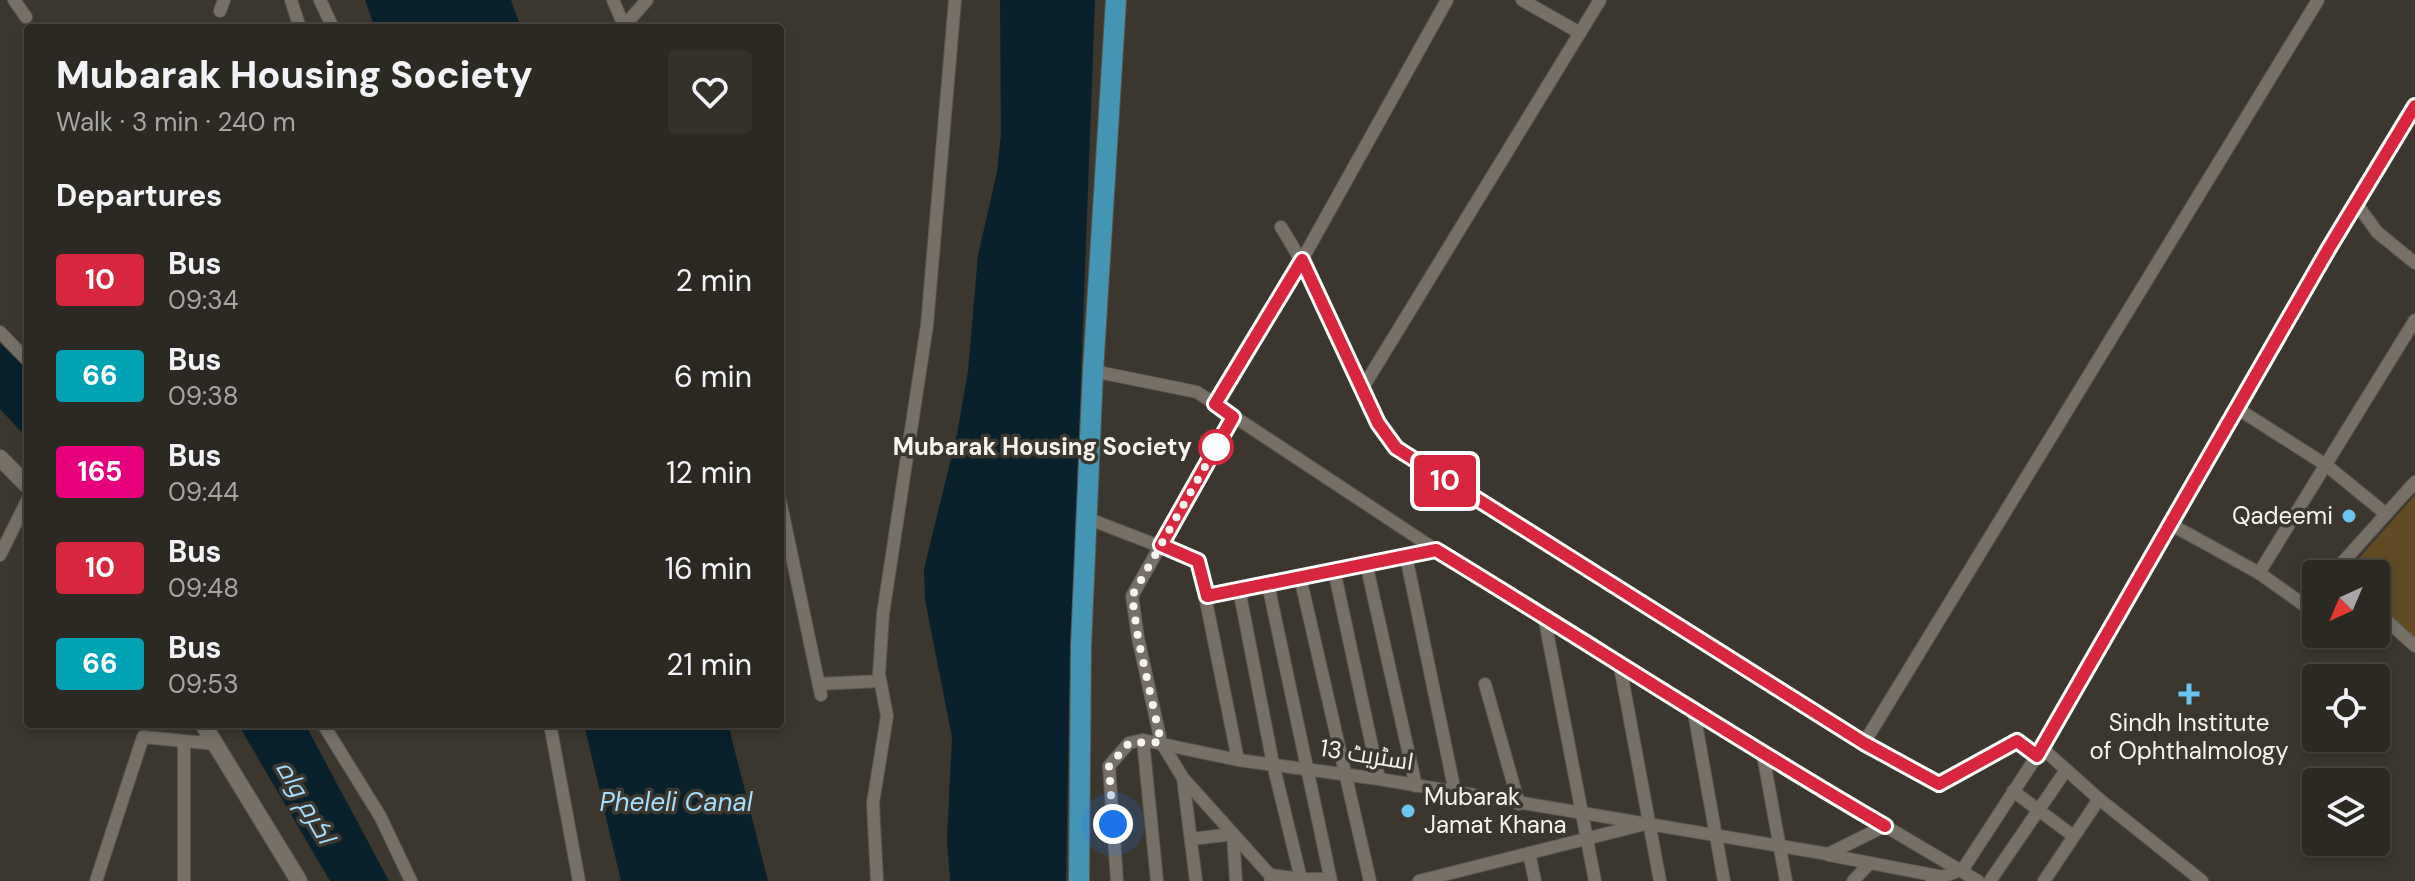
<!DOCTYPE html>
<html lang="en">
<head>
<meta charset="utf-8">
<style>
	:root { --surface:#2c2822; --page:#34302a; --text:#f1f3f6; --muted:#a6a6a5; --line:#484440 }
	body { margin:0; font-family:"DM Sans",Cairo,sans-serif; background:var(--page); color:var(--text); height:100vh; display:flex; flex-direction:column; font-size:30px; white-space:nowrap }
	* { box-sizing:border-box; margin:0 }
	p { font-size:26px; color:var(--muted) }
	.icon { flex:none; width:44px; height:44px; fill:none; stroke:currentColor; stroke-width:2; stroke-linecap:round; stroke-linejoin:round }
	.map { position:relative; flex:1; overflow:hidden }
	.drawer { position:absolute; left:24px; top:24px; width:760px; height:704px; display:flex; flex-direction:column; background:var(--surface); border-radius:8px; box-shadow:0 4px 12px #0003,0 0 0 2px var(--line) }
	.drawer>* { flex:none }
	.badge { padding:0 16px; border-radius:6px; font-size:28px; line-height:52px }
	.needle { width:52px; rotate:224deg }
	.buttons { position:absolute; left:2302px; top:560px; display:grid; gap:16px }
	.buttons a { display:grid; place-items:center; width:88px; height:88px; border-radius:8px; background:var(--surface); box-shadow:0 4px 12px #0003,0 0 0 2px var(--line); font-size:40px }
	.you { position:absolute; width:40px; height:40px; margin:-20px; border:6px solid #fff; border-radius:50%; background:#1a73e8; box-shadow:0 0 0 12px #1a73e833 }
	.map>.badge { position:absolute; translate:-50% -50%; box-shadow:0 0 0 4px #fff }
	h2 { padding:0 32px; font-size:30px; line-height:72px }
	.round { display:grid; place-items:center; flex:none; width:84px; height:84px; border-radius:8px; background:var(--page) }
	.overview { display:flex; align-items:center; justify-content:space-between; height:136px; padding:0 32px }
	h1 { font-size:38px; font-weight:800; line-height:60px }
	ul { padding:0; list-style:none }
	li { display:flex; align-items:center; gap:24px; height:96px; padding:0 32px }
	li div { flex:1 }
	li b { display:block; font-size:30px }
	li em { font-style:normal }
	li .badge { min-width:88px; font-weight:700; text-align:center }
	.map>svg:first-child { display:block }
</style>
</head>
<body>
<div class="map">
<svg width="2415" height="881" viewBox="0 0 2415 881">
	<rect width="100%" height="100%" fill="#3b362e"/>
	<polygon fill="#604b25" points="2415,495 2415,639 2376,605 2376,574 2345,574"/>
	<g fill="#08212d">
		<polygon points="365,0 511,0 521,28 375,28"/>
		<polygon points="1000,0 1095,0 1069,700 1066,881 950,881 947,840 952,737 925,600 924,569 957,434 968,371 978,255 997,172 1001,134"/>
		<polygon points="0,343 28,370 28,439 0,409"/>
		<polygon points="238,724 305,724 389,881 330,881"/>
		<polygon points="584,724 728,724 768,881 621,881"/>
	</g>
	<g fill="none" stroke-linecap="round" stroke-linejoin="round">
		<defs>
			<g id="minor">
				<polyline points="14,0 26,17"/>
				<polyline points="291,0 300,28"/>
				<polyline points="320,0 333,28"/>
				<polyline points="613,0 625,28"/>
				<polyline points="1522,0 1580,33"/>
				<polyline points="220,11 224,0"/>
				<polyline points="624,26 647,0"/>
				<polyline points="2356,203 2377,232 2415,263"/>
				<path d="M 1281,227 C 1302,260 1319,295 1335,331 C 1358,380 1374,432 1419,465 L 1864,743 L 1939,784 L 2017,741 L 2037,756"/>
				<polyline points="0,332 28,361"/>
				<polyline points="1093,371 1197,392 1436,550 1693,707 1763,755 1885,826"/>
				<polyline points="1362,389 1600,0"/>
				<polyline points="1215,404 1302,260 1447,0"/>
				<polyline points="2238,409 2326,465 2386,514"/>
				<polyline points="1233,417 1132,596 1138,638 1161,742 1183,778 1270,875 1271,881"/>
				<polyline points="780,500 821,695"/>
				<polyline points="1089,519 1198,561 1238,760"/>
				<polyline points="2172,525 2259,573 2304,605 2316,592"/>
				<polyline points="0,555 28,499"/>
				<polyline points="1406,556 1455,792"/>
				<polyline points="1366,563 1416,786"/>
				<polyline points="1334,570 1379,779"/>
				<polyline points="2259,573 2415,320"/>
				<polyline points="2332,574 2415,482"/>
				<polyline points="1300,577 1370,881"/>
				<polyline points="1268,584 1331,881"/>
				<polyline points="1239,589 1273,764 1301,879 1270,875"/>
				<polyline points="1207,596 1436,550"/>
				<polyline points="2376,611 2415,646"/>
				<polyline points="1544,616 1595,881"/>
				<polyline points="1619,661 1660,881"/>
				<polyline points="819,684 880,681"/>
				<polyline points="1485,684 1519,804"/>
				<polyline points="1693,707 1724,881"/>
				<polyline points="323,724 380,816 411,881"/>
				<polyline points="550,724 579,881"/>
				<polyline points="1143,740 1157,881"/>
				<polyline points="1864,743 2318,0"/>
				<polyline points="2042,748 2099,799 2202,881"/>
				<polyline points="1763,755 1786,881"/>
				<polyline points="1183,778 1196,881"/>
				<polyline points="2013,791 2072,835"/>
				<polyline points="1192,839 1233,834 1236,881"/>
				<polyline points="1529,853 1535,881"/>
				<polyline points="1829,855 1943,877"/>
				<polyline points="1301,879 1329,879"/>
				<polyline points="96,881 143,737 216,744"/>
				<polyline points="184,881 184,741"/>
				<polyline points="877,881 873,803 887,716 879,674 883,614 927,325 955,0"/>
				<polyline points="1117,881 1109,766 1129,743 1143,740 1238,760 1379,779 1828,854 1885,826 1978,881"/>
				<polyline points="1419,881 1641,825"/>
				<polyline points="1853,881 1870,863"/>
				<polyline points="1932,881 1963,869 2042,748 2329,248 2415,106"/>
				<polyline points="1990,881 2066,770"/>
				<polyline points="2044,881 2099,799"/>
			</g>
			<g id="tertiary">
				<polyline points="0,458 28,486"/>
				<polyline points="203,724 299,881"/>
			</g>
			<polyline id="primary" points="1079,881 1081,646 1093,371 1116,0"/>
		</defs>
		<use href="#minor" stroke="#59564e" stroke-width="14"/>
		<use href="#tertiary" stroke="#59564e" stroke-width="18"/>
		<use href="#primary" stroke="#59564e" stroke-width="22"/>
		<use href="#minor" stroke="#767067" stroke-width="12"/>
		<use href="#tertiary" stroke="#767067" stroke-width="16"/>
		<use href="#primary" stroke="#4495b4" stroke-width="20"/>
	</g>
	<g fill="none" stroke-linecap="round" stroke-linejoin="round">
		<defs>
			<path id="line" d="M 1885,826 C 1733,738 1586,641 1436,550 L 1207,596 L 1198,561 L 1161,545 L 1233,417 L 1215,404 L 1302,260 L 1378,423 L 1396,448 L 1864,743 L 1939,784 L 2017,741 L 2037,756 L 2329,248 L 2415,106"/>
		</defs>
		<use href="#line" stroke="#fff" stroke-width="18"/>
		<use href="#line" stroke="#d7263d" stroke-width="12"/>
		<polyline stroke="#f7f4ef" stroke-width="8" stroke-dasharray="0 14.4" points="1113,824 1109,766 1129,743 1161,742 1138,638 1132,596 1219,442 1216,447"/>
	</g>
	<circle fill="#fff" stroke="#d7263d" stroke-width="4" cx="1216" cy="447" r="16"/>
	<g fill="#6ac3f1" stroke="#3b362e" stroke-width="3">
		<circle cx="2349" cy="516" r="8"/>
		<path d="M2185 682h8v8h8v8h-8v8h-8v-8h-8v-8h8z"/>
		<circle cx="1408" cy="811" r="8"/>
	</g>
	<g text-anchor="middle" stroke-width="7" stroke-linejoin="round" paint-order="stroke">
		<g font-size="24" font-weight="bold" fill="#f7f4ef" stroke="#3b362e" text-anchor="end">
			<text x="1192" y="455">Mubarak Housing Society</text>
		</g>
		<g font-size="24" fill="#f7f4ef" stroke="#3b362e" text-anchor="end">
			<text x="2333" y="524">Qadeemi</text>
			<text x="2189" y="731" text-anchor="middle">Sindh Institute<tspan x="2189" dy="28">of Ophthalmology</tspan></text>
			<text x="1424" y="805" text-anchor="start">Mubarak<tspan x="1424" dy="28">Jamat Khana</tspan></text>
		</g>
		<g font-size="24" fill="#f7f4ef" stroke="#3b362e">
			<text transform="translate(1367 755) rotate(9)" y="8">اسٹریٹ 13</text>
		</g>
		<g font-size="26" font-style="italic" fill="#a4deff" stroke="#3b362e">
			<text transform="translate(306 802) rotate(60)" y="9">اکرم واہ</text>
			<text x="676" y="811">Pheleli Canal</text>
		</g>
	</g>
</svg>
<div class="buttons">
<a><svg class="needle" viewBox="-14 -14 28 28"><path d="M0-13l5 13h-10z" fill="#e53935"/><path d="M0 13l5-13h-10z" fill="#a6a6a5"/></svg></a>
<a><svg class="icon" aria-label="locate" viewBox="0 0 24 24"><circle cx="12" cy="12" r="6"/><path d="M12 2v4M12 18v4M2 12h4M18 12h4"/></svg></a>
<a><svg class="icon" aria-label="layers" viewBox="0 0 24 24"><path d="M12 4l9 5-9 5-9-5zM3 14l9 5 9-5"/></svg></a>
</div>
<div class="you" style="left:1113px;top:824px"></div>
<b class="badge" style="left:1445px;top:481px;background:#d7263d;color:#fff">10</b>
<section class="drawer">
<div class="overview"><div><h1>Mubarak Housing Society</h1><p>Walk · 3 min · 240 m</p></div><a class="round"><svg class="icon" aria-label="heart" viewBox="0 0 24 24"><path d="M12 20l-8-8c-3-5 5-10 8-4 3-6 11-1 8 4z"/></svg></a></div>
<h2>Departures</h2>
<ul>
<li><span class="badge" style="background:#d7263d;color:#fff">10</span><div><b>Bus</b><p>09:34</p></div><em>2 min</em></li>
<li><span class="badge" style="background:#00a3b4;color:#fff">66</span><div><b>Bus</b><p>09:38</p></div><em>6 min</em></li>
<li><span class="badge" style="background:#e6007e;color:#fff">165</span><div><b>Bus</b><p>09:44</p></div><em>12 min</em></li>
<li><span class="badge" style="background:#d7263d;color:#fff">10</span><div><b>Bus</b><p>09:48</p></div><em>16 min</em></li>
<li><span class="badge" style="background:#00a3b4;color:#fff">66</span><div><b>Bus</b><p>09:53</p></div><em>21 min</em></li>
</ul>
</section>
</div>
</body>
</html>
